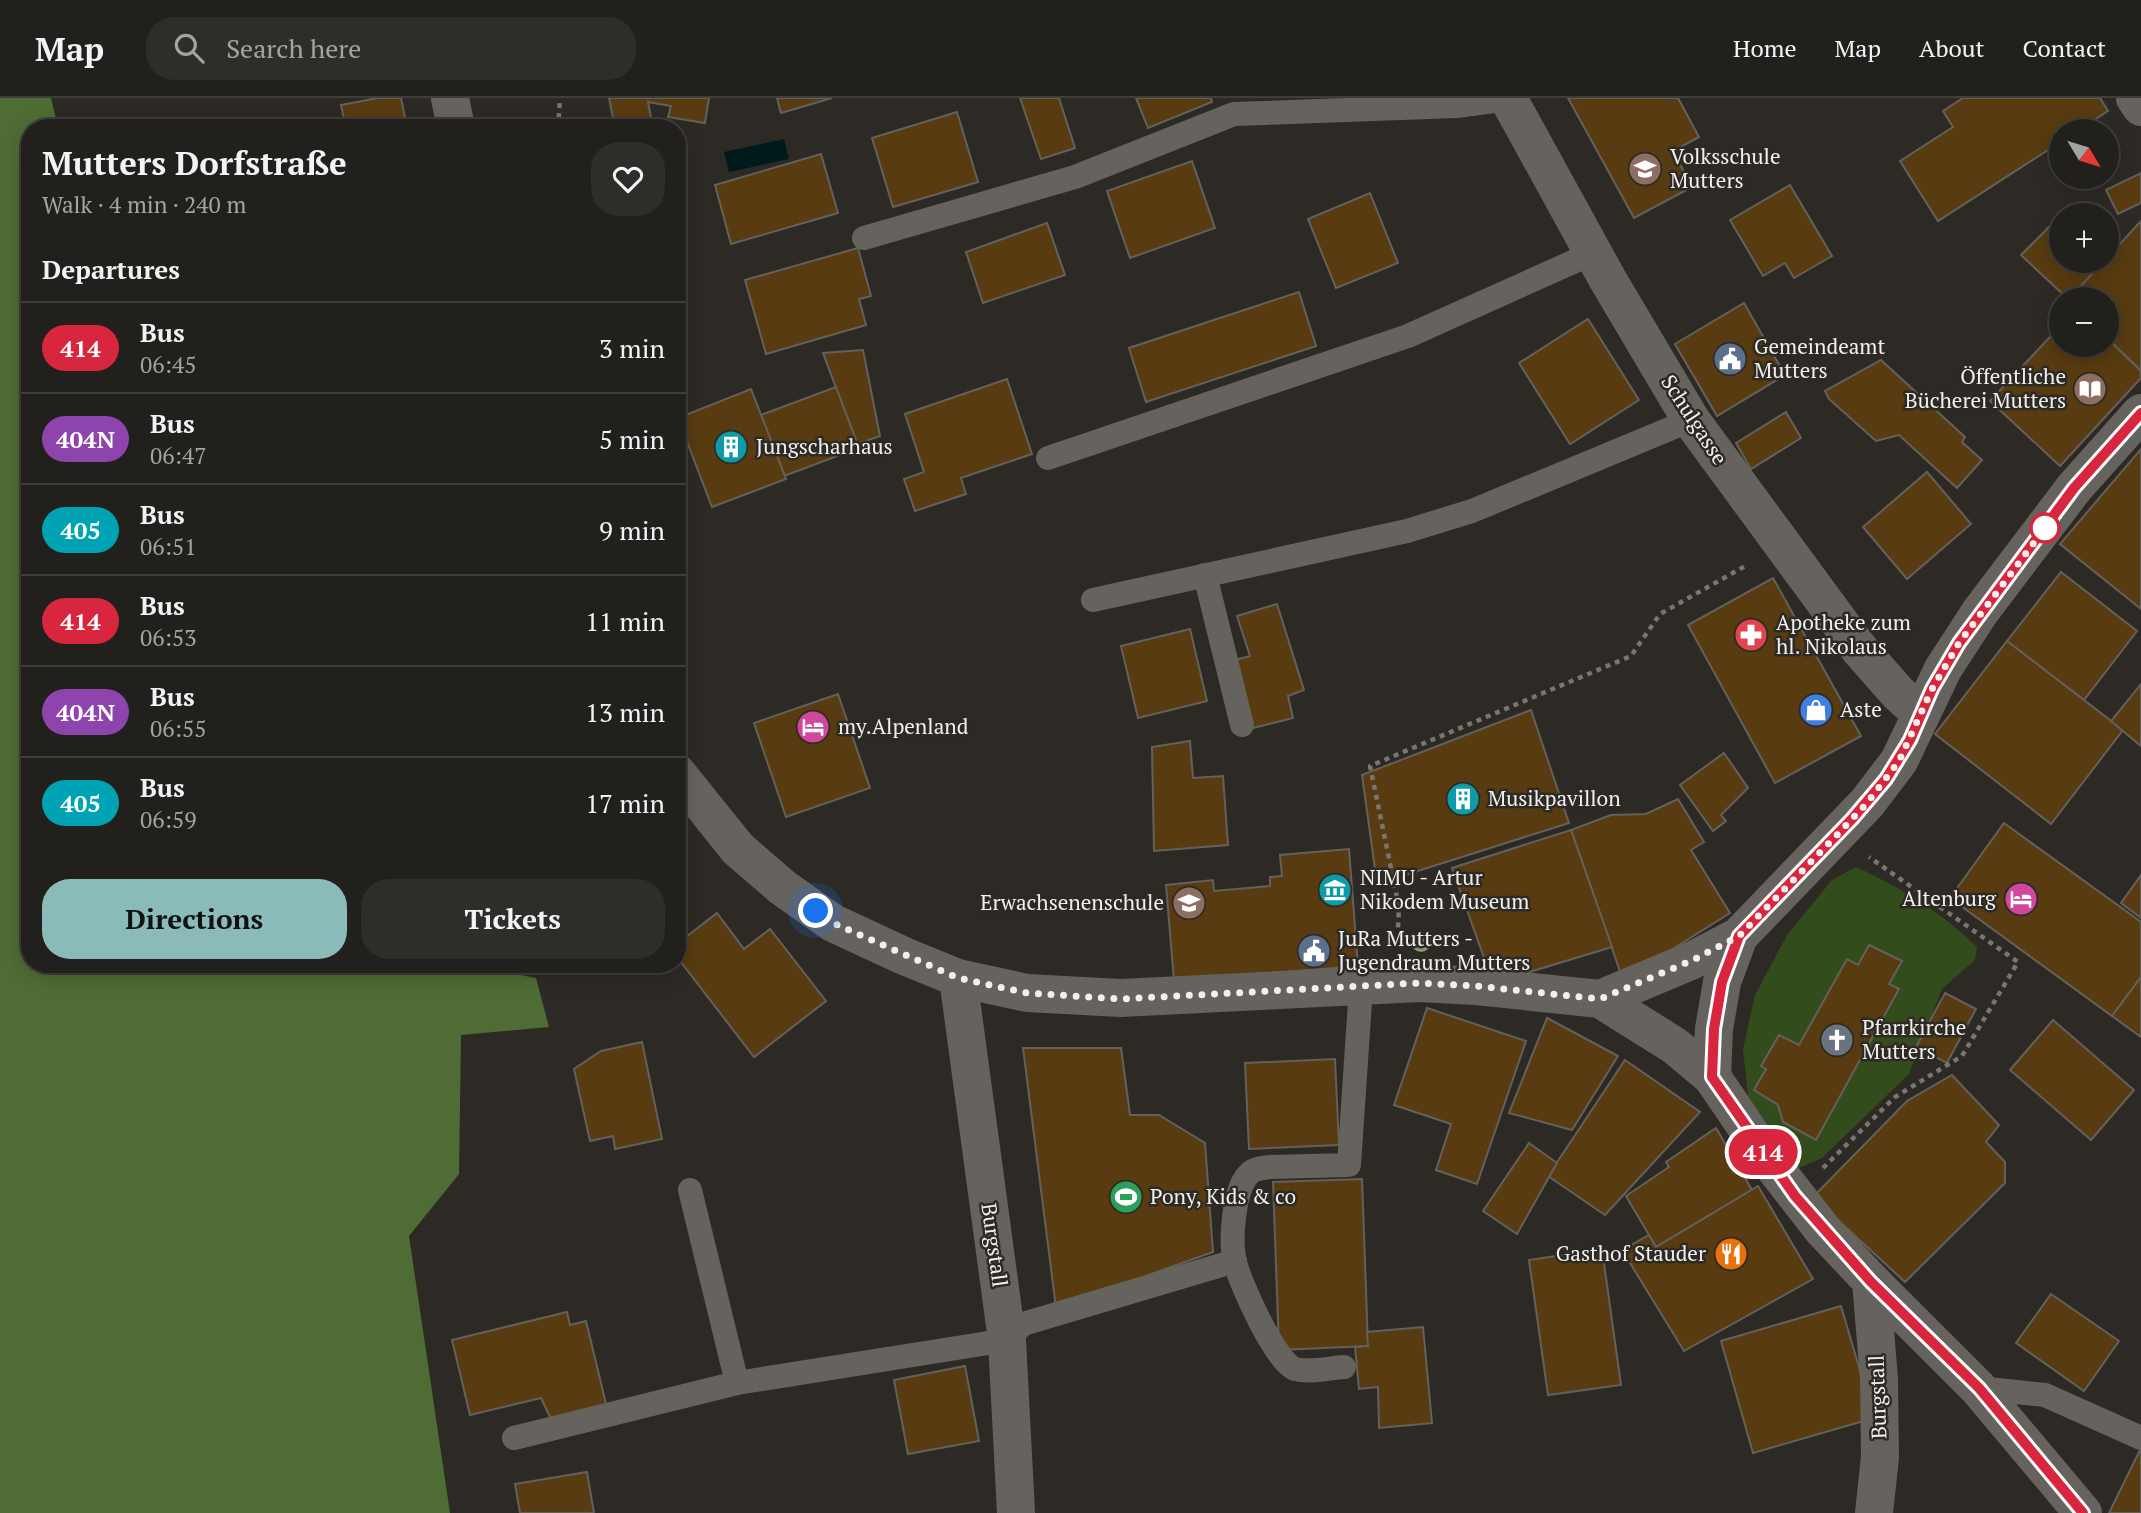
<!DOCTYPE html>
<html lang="en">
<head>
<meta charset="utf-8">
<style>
	:root { --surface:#22201c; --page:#2e2d29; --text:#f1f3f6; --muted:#a2a3a3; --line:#3f3e3b; --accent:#8bbbb9 }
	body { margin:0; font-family:"PT Serif",serif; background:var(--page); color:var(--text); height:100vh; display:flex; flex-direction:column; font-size:26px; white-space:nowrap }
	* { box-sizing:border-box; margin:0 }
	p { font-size:23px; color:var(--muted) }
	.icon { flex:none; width:38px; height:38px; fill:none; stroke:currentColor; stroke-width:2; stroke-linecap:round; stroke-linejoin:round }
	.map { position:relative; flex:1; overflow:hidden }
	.panel { position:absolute; left:21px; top:21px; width:665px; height:854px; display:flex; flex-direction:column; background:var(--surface); border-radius:28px; box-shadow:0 4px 18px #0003,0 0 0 2px var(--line) }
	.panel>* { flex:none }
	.badge { padding:0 14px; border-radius:23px; font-size:24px; line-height:46px }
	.needle { width:46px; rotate:128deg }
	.fabs { position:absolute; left:2049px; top:21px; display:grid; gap:14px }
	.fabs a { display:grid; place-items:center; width:70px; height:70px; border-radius:50%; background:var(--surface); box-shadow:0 4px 18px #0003,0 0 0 2px var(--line); font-size:35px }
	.you { position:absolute; width:35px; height:35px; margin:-18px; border:5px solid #fff; border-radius:50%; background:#1a73e8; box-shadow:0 0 0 10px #1a73e833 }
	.map>.badge { position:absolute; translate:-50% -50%; box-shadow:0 0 0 4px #fff }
	h2 { padding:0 21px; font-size:26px; line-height:63px }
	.round { display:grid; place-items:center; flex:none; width:74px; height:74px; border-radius:28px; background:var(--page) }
	.headline { display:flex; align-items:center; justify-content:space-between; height:119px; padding:0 21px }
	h1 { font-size:33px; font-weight:700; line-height:52px }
	.button { display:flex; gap:14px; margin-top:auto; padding:14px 21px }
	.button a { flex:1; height:80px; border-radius:28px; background:var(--accent); color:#111; font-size:28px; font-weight:700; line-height:80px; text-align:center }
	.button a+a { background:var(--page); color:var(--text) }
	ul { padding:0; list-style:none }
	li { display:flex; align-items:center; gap:21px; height:91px; padding:0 21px; border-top:2px solid var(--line) }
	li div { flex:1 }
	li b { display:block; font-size:26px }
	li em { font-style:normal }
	li .badge { min-width:77px; font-weight:700; text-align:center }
	header { display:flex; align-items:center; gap:42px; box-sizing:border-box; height:98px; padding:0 35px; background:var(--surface); border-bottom:2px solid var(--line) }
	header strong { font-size:33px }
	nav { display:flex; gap:38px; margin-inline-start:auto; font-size:24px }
	.search { width:490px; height:63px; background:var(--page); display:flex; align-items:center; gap:18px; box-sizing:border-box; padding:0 24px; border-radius:28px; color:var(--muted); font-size:26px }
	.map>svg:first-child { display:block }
</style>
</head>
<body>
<header>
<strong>Map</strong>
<div class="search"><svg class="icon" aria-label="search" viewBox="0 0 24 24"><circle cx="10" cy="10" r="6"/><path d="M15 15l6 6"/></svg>Search here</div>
<nav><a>Home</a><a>Map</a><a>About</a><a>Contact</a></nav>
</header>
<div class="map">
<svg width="2141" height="1415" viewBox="0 0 2141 1415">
	<rect width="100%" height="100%" fill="#2d2a26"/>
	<path fill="#334c1c" d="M 1856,769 C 1900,789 1943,815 1977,849 L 1975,862 L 1942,891 L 1909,976 L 1822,1060 L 1799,1070 L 1748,998 L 1743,951 L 1755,897 L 1787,837 L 1832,782 Z"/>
	<polygon fill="#4f6c35" points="0,0 51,0 58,30 30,30 30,866 460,866 536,880 549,929 461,937 459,1076 409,1138 450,1415 0,1415"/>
	<polygon fill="#00191b" points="784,41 789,61 729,74 724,54"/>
	<g fill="#583b10" stroke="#64605c" stroke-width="2">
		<polygon points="378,0 401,0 407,30 346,30 341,7"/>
		<polygon points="609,0 709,0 705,25 668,19 671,8 648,4 653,30 615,30"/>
		<polygon points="777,0 832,0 781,15"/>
		<polygon points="1020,0 1059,0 1075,50 1041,61"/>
		<polygon points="1136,0 1211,0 1212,4 1148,30"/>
		<polygon points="1568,0 1678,0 1699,39 1673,53 1692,89 1634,120"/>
		<polygon points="1963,0 2100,0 2108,13 2077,33 2062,33 2062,43 1938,123 1900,63 1953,29 1943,13"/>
		<polygon points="957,14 978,84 893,109 872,40"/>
		<polygon points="510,20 513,30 470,30 470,29"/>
		<polygon points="821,56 838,115 731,146 715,87"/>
		<polygon points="1192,63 1215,130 1130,160 1107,93"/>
		<polygon points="2141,75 2141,105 2118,116 2106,92"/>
		<polygon points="1790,87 1832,158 1794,180 1785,165 1763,178 1730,122"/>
		<polygon points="1370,95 1398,165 1336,190 1308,121"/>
		<polygon points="2141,123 2141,273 2107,240 2107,201 2068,201 2104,163 2107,163 2107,160"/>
		<polygon points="1047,125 1065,177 983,205 966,154"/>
		<polygon points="2049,129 2062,141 2062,163 2083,163 2094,174 2068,201 2021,157"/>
		<polygon points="858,150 871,198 859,201 866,227 766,256 745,182"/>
		<polygon points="1299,194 1316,248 1146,304 1129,250"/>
		<polygon points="1744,205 1785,277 1717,318 1675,246"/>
		<polygon points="1588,221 1639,302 1570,346 1519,265"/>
		<polygon points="2062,226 2062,247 2107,247 2107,240 2141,273 2141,280 2060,368 1990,303"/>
		<polygon points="863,252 880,338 857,346 823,255"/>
		<polygon points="1881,262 1965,339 1962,344 1982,362 1957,390 1899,337 1876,343 1829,301 1825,293"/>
		<polygon points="1007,281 1032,356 961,380 966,396 915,413 904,381 924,374 905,316"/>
		<polygon points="836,289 859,350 784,378 761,317"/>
		<polygon points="751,291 786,381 712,409 678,320"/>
		<polygon points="1786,314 1801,340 1751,371 1736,345"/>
		<polygon points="2141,351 2141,511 2060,446"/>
		<polygon points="1927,374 1971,426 1907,481 1863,429"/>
		<polygon points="2061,474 2137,533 2084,602 2007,543"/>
		<polygon points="1773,480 1861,638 1775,685 1688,527"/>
		<polygon points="1277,506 1304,592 1288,598 1293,620 1253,630 1235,562 1250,558 1237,518"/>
		<polygon points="1190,531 1207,603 1138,620 1121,548"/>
		<polygon points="2007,543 2123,632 2051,726 1935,636"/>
		<polygon points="2141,586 2141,648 2111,623"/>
		<polygon points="838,596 870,690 786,719 754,625"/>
		<polygon points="1531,612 1569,725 1377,786 1362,677"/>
		<polygon points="1190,643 1193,680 1223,678 1228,747 1154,753 1152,649"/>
		<polygon points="1724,655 1748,690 1721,717 1726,723 1713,733 1680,687"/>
		<polygon points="1678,701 1704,744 1691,752 1730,815 1623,882 1571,732 1611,717 1646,716"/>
		<polygon points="2004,725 2141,824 2141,879 2112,918 1950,800"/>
		<polygon points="1571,732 1612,849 1493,885 1452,770"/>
		<polygon points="1349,751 1358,868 1174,883 1166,787 1213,782 1214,793 1270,788 1270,779 1282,778 1280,757"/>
		<polygon points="2141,777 2141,820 2121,805"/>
		<polygon points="717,815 744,851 770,831 826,903 754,959 677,859 677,846"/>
		<polygon points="1869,847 1902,863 1889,886 1899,891 1816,1042 1783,1024 1778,1007 1754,992 1766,971 1761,968 1779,937 1799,947 1847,861 1858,867"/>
		<polygon points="2141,879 2141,939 2112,918"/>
		<polygon points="1945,895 1976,911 1947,965 1916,949"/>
		<polygon points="1427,910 1526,943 1477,1086 1436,1072 1451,1026 1394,1007"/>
		<polygon points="1547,920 1618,958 1572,1032 1509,1015"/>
		<polygon points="2053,922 2134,992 2091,1042 2010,972"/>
		<polygon points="642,944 662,1041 615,1051 613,1038 590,1043 574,971 601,953"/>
		<polygon points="1023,950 1121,950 1130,1017 1159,1017 1205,1045 1213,1154 1056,1210"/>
		<polygon points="1335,961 1339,1047 1249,1051 1245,965"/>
		<polygon points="1625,962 1700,1014 1605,1117 1548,1078"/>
		<polygon points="1952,977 1999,1027 1986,1044 2005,1064 2005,1085 1905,1184 1813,1099 1907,1003"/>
		<polygon points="1716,1030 1752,1092 1656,1149 1626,1098 1669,1069 1666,1064"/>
		<polygon points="1529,1045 1557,1065 1517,1136 1483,1113"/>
		<polygon points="1362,1081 1368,1248 1279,1252 1273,1084"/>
		<polygon points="1758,1088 1813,1181 1684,1253 1622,1152 1649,1137 1656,1149"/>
		<polygon points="1602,1151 1621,1287 1548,1297 1529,1162"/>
		<polygon points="2051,1196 2119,1243 2084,1293 2016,1245"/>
		<polygon points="1841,1208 1874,1320 1753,1355 1721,1243"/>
		<polygon points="567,1214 570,1227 586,1223 607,1310 552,1323 541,1300 470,1317 452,1242"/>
		<polygon points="1423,1229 1432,1325 1379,1330 1378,1289 1359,1291 1355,1249 1368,1248 1367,1234"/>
		<polygon points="965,1268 979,1343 908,1356 894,1282"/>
		<polygon points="2141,1350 2141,1415 2109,1415"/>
		<polygon points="587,1374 594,1415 520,1415 515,1386"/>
	</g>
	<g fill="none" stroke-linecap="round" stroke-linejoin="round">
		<g stroke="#787572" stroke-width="4.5" stroke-dasharray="5 5" stroke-linecap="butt">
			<polyline points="558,30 560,0"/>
			<polyline points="1405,848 1398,830 1399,809 1370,668 1631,558 1660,516 1747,467"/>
			<polyline points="1823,1070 1895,999 1962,958 2018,864 1869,759"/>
		</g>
		<g stroke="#66625e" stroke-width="24">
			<polyline points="864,140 1075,79 1234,16 1457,8 1508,1"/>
			<polyline points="1048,360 1408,238 1593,155"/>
			<polyline points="1205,477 1242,627"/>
			<polyline points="1093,502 1407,433 1472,413 1691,322"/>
			<polyline points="690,1092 737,1285"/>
			<path d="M 1344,1269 C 1329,1270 1310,1275 1295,1271 C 1276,1265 1240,1185 1235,1164 C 1230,1144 1233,1089 1250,1075 C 1255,1070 1263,1070 1270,1069 L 1349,1067 L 1361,889"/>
			<polyline points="1978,1290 2045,1297 2141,1340"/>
			<polyline points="514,1340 737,1285 1007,1242 1023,1226 1235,1163"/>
		</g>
		<g stroke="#66625e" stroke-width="38">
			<polyline points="1508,0 1608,182 1691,322 1860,552 1898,595 1921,616"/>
			<polyline points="2135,0 2141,9"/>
			<polyline points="958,880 1007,1242 1016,1415"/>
			<polyline points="1871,1183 1879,1281 1880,1359 1874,1415"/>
		</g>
		<g stroke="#66625e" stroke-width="38">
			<polyline points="450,0 456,30"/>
			<polyline points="677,675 738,751 782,789 833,825 904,858 958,880 1027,895 1121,900 1419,885 1476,888 1600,901 1675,948 1712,979 1770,1064 1823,1132 1871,1183 1978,1290 2083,1415"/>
			<polyline points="1600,901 1693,862 1739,838 1867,705 1899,663 1943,571 1980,514 2074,390 2141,315"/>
			<polyline points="1712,979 1714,931 1722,884 1739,838"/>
		</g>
	</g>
	<circle fill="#829a6a" cx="1421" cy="844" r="10"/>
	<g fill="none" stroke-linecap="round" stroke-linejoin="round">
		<defs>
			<polyline id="line" points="2083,1415 1979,1290 1871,1184 1795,1098 1712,979 1714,931 1722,884 1739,838 1852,721 1886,681 1910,642 1932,591 1959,545 2074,390 2141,315"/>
		</defs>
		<use href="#line" stroke="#fff" stroke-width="16"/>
		<use href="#line" stroke="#d7263d" stroke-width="10"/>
		<polyline stroke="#f2f0ee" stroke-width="7" stroke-dasharray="0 12.6" points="816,813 833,825 958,880 1027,895 1121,901 1419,885 1476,888 1600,901 1693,862 1739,838 1837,737 1867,705 1899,663 1932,591 1959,545 2045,430"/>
	</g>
	<defs>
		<symbol id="school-disc" viewBox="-11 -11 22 22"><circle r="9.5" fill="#8d6e63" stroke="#2d2a26"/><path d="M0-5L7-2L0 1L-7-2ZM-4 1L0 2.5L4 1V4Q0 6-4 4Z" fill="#fff"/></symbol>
		<symbol id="civic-disc" viewBox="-11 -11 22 22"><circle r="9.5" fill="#5c6f8a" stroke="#2d2a26"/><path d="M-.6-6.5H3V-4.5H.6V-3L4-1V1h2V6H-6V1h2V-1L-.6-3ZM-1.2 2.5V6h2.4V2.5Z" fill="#fff"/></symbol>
		<symbol id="library-disc" viewBox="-11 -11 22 22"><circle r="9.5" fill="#8d6e63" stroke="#2d2a26"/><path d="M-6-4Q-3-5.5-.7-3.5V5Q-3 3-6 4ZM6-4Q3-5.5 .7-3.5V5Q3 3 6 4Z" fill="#fff"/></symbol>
		<symbol id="building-disc" viewBox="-11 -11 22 22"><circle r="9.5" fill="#0f9aa8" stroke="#2d2a26"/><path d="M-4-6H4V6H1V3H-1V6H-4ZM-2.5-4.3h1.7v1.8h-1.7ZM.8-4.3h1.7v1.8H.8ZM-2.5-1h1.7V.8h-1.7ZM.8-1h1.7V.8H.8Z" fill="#fff"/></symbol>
		<symbol id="pharmacy-disc" viewBox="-11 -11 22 22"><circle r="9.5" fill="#e0444e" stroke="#2d2a26"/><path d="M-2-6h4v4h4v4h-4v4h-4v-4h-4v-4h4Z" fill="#fff"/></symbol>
		<symbol id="shop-disc" viewBox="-11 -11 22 22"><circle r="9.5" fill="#3f7fe0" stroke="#2d2a26"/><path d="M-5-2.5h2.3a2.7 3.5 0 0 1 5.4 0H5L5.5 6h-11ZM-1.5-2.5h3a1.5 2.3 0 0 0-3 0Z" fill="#fff"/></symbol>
		<symbol id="hotel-disc" viewBox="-11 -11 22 22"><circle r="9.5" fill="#d1479c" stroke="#2d2a26"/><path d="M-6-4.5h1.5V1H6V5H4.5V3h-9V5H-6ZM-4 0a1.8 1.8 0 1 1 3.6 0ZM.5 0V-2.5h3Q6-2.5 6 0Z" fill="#fff"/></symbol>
		<symbol id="museum-disc" viewBox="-11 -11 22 22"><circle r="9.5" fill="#0f9aa8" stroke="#2d2a26"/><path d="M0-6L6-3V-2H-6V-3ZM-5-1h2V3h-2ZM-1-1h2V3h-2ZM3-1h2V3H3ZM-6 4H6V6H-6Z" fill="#fff"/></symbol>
		<symbol id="church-disc" viewBox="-11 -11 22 22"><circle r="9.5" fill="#6b7280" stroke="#2d2a26"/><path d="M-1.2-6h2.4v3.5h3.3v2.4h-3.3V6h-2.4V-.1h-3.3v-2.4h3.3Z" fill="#fff"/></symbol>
		<symbol id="stadium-disc" viewBox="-11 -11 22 22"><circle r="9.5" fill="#2e9e5b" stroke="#2d2a26"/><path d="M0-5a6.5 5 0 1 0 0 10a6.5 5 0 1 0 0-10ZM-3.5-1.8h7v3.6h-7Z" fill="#fff"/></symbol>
		<symbol id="restaurant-disc" viewBox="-11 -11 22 22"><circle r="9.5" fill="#e8710a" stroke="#2d2a26"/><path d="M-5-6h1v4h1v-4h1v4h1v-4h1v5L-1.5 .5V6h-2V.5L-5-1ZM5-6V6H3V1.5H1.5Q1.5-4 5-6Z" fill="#fff"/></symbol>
	</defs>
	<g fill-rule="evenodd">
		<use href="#school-disc" x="1626" y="52" width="38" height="38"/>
		<use href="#civic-disc" x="1711" y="242" width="38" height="38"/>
		<use href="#library-disc" x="2071" y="272" width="38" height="38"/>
		<use href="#building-disc" x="712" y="330" width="38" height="38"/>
		<use href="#pharmacy-disc" x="1732" y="518" width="38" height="38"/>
		<use href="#shop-disc" x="1797" y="593" width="38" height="38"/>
		<use href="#hotel-disc" x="794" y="610" width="38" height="38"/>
		<use href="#building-disc" x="1444" y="682" width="38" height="38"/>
		<use href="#museum-disc" x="1316" y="773" width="38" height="38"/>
		<use href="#hotel-disc" x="2002" y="782" width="38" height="38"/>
		<use href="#school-disc" x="1170" y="786" width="38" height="38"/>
		<use href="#civic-disc" x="1295" y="834" width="38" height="38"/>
		<use href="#church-disc" x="1818" y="923" width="38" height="38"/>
		<use href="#stadium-disc" x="1107" y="1080" width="38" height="38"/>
		<use href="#restaurant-disc" x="1712" y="1137" width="38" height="38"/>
	</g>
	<circle fill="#fff" stroke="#d7263d" stroke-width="3.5" cx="2045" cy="430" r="14"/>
	<g text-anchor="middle" stroke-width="5" stroke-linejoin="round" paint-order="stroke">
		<g font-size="21" fill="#f2f0ee" stroke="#2d2a26" text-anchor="start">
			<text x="1670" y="66">Volksschule<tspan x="1670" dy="24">Mutters</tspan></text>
			<text x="1754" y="256">Gemeindeamt<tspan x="1754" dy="24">Mutters</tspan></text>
			<text x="2066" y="286" text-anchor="end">Öffentliche<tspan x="2066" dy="24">Bücherei Mutters</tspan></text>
			<text x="756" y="356">Jungscharhaus</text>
			<text x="1776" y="532">Apotheke zum<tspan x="1776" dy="24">hl. Nikolaus</tspan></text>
			<text x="1840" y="619">Aste</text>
			<text x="838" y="636">my.Alpenland</text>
			<text x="1488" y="708">Musikpavillon</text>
			<text x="1360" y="787">NIMU - Artur<tspan x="1360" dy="24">Nikodem Museum</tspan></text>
			<text x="1996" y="808" text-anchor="end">Altenburg</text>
			<text x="1164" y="812" text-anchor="end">Erwachsenenschule</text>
			<text x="1338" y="848">JuRa Mutters -<tspan x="1338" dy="24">Jugendraum Mutters</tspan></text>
			<text x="1862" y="937">Pfarrkirche<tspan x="1862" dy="24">Mutters</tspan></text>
			<text x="1150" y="1106">Pony, Kids &amp; co</text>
			<text x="1706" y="1163" text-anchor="end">Gasthof Stauder</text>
		</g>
		<g font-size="21" fill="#f2f0ee" stroke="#2d2a26">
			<text transform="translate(1694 322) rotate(57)" y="7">Schulgasse</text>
			<text transform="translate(994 1147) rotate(82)" y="7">Burgstall</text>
			<text transform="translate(1878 1299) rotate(-92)" y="7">Burgstall</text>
		</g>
	</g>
</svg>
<div class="fabs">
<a><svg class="needle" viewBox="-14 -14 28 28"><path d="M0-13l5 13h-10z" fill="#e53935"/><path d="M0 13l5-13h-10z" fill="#a2a3a3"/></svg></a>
<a>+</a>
<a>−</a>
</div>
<div class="you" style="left:816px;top:813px"></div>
<b class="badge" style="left:1763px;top:1054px;background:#d7263d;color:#fff">414</b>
<section class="panel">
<div class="headline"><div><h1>Mutters Dorfstraße</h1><p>Walk · 4 min · 240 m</p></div><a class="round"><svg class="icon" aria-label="heart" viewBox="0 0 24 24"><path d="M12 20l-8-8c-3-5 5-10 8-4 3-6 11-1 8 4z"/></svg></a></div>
<h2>Departures</h2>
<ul>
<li><span class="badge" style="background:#d7263d;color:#fff">414</span><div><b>Bus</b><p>06:45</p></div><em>3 min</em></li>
<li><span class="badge" style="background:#8e44ad;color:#fff">404N</span><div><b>Bus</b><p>06:47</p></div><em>5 min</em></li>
<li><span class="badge" style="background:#00a3b4;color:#fff">405</span><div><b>Bus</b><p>06:51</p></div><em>9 min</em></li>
<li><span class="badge" style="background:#d7263d;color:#fff">414</span><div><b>Bus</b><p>06:53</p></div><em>11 min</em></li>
<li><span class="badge" style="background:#8e44ad;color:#fff">404N</span><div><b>Bus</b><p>06:55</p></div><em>13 min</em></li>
<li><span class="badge" style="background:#00a3b4;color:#fff">405</span><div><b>Bus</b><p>06:59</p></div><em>17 min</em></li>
</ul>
<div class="button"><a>Directions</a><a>Tickets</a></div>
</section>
</div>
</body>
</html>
